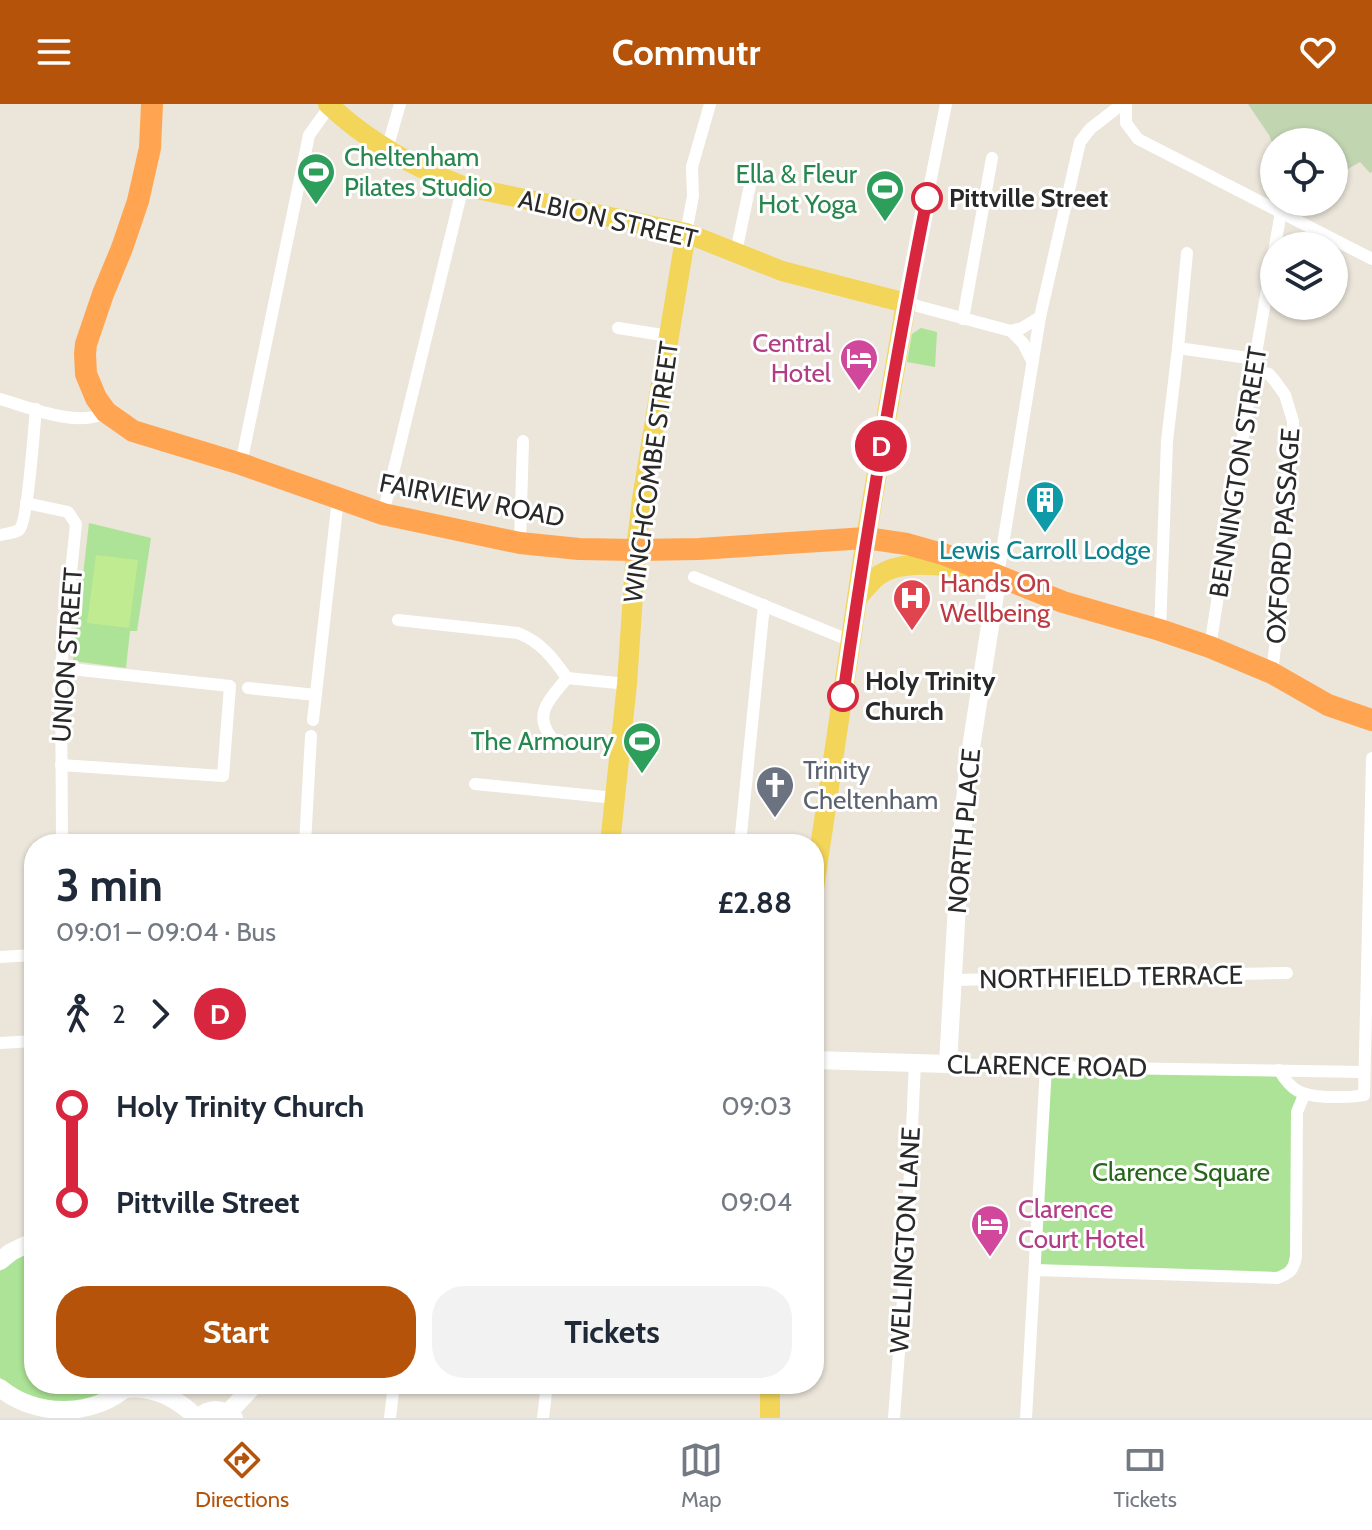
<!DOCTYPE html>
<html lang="en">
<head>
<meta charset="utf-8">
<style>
	:root { --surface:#fff; --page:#f2f2f3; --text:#1f2937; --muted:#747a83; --line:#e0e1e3; --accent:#b45309 }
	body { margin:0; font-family:Cabin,sans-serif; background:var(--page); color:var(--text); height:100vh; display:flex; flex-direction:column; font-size:30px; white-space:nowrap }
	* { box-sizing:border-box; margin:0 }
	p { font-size:26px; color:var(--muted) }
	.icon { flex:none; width:44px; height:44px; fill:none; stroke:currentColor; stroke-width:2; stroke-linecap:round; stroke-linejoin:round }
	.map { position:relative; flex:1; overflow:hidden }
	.sheet { position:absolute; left:24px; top:730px; width:800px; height:560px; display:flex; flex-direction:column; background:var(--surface); border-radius:32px; box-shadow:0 2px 6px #0004 }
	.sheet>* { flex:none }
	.badge { padding:0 16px; border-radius:26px; font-size:28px; line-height:52px }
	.buttons { position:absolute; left:1260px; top:24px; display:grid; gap:16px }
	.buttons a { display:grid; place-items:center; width:88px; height:88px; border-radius:50%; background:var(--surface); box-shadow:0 2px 6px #0004; font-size:40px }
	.map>.badge { position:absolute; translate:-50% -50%; box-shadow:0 0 0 4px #fff }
	.legs { display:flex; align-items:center; gap:12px; height:88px; padding:0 32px; font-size:26px }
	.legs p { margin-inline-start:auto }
	.head { display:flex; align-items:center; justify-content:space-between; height:136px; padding:0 32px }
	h1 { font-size:44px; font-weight:800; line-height:60px }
	.cta { display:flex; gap:16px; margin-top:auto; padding:16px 32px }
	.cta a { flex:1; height:92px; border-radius:32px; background:var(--accent); color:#fff; font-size:32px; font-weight:800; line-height:92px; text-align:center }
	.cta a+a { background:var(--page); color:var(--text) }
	ul { padding:0 32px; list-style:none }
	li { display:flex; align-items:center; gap:28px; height:96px; font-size:30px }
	li i { display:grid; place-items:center; width:12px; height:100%; margin:0 10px; background:currentColor }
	li i::after { content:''; width:20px; height:20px; margin:-10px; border:6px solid; border-radius:50%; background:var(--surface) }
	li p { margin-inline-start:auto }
	li:first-child i { background:linear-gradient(#0000 50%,currentColor 0) }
	li:last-child i { background:linear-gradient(currentColor 50%,#0000 0) }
	header { display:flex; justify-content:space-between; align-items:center; height:104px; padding:0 32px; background:var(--accent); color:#fff; font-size:36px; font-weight:800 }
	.tabs { display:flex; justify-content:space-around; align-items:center; height:112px; border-top:2px solid var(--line); background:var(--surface); font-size:22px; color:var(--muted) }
	.tabs a { display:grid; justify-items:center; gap:4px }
	.tabs .active { color:var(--accent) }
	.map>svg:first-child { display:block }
</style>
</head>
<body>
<header><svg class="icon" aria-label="menu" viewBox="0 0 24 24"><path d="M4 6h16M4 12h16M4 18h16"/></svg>Commutr<svg class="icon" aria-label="heart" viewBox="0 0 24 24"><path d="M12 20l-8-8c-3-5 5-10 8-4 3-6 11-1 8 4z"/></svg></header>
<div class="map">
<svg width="1372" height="1314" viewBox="0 0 1372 1314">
	<rect width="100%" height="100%" fill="#ebe5da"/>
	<g fill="#ace396">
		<polygon points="921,224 937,228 935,263 907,258 912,230"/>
		<polygon points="89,419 151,434 137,527 130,527 126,564 73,557"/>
		<polygon points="1046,963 1279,966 1304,991 1300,999 1296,1152 1284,1172 1035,1166"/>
		<polygon points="34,1143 34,1280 121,1280 90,1299 38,1299 5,1279 0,1273 0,1167"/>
	</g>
	<polygon fill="#c1d5b1" points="1248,0 1372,0 1372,68 1370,69 1360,58 1334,73 1334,38 1274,38 1274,43 1269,31"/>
	<polygon fill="#c0eb91" points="96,451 138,456 129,524 87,519"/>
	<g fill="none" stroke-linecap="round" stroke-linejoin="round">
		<g stroke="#fff" stroke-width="12">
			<polyline points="946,0 906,199 1011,227 1022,224 1040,213"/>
			<polyline points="1126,0 1126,19 1138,35 1372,155"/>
			<polyline points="387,45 400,0"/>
			<polyline points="686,129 693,92 692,63 710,0"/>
			<polyline points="1275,142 1281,108"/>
			<polyline points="736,148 753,67"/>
			<polyline points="963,215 992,54"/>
			<polyline points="618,224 669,232"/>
			<polyline points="1011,227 1023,239 1032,257"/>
			<polyline points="1178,244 1255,255"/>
			<polyline points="1253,267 1269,270 1275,277 1285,291 1293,317 1293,336 1281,439 1283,475 1272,569"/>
			<path d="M 0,295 C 28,303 80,325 106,308"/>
			<polyline points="241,360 309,31 330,2"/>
			<polyline points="26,399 68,408 76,420 61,564 62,740"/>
			<polyline points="383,410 463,82"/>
			<path d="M 0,431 C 5,430 14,429 19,426 C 28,418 34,323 36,305"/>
			<polyline points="520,439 523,337"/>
			<polyline points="998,471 1040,213 1080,38 1090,25 1122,0"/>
			<polyline points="694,473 851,537"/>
			<path d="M 398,516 L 518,529 C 541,538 553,554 567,574 C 552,593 532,609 551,633"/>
			<polyline points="1160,526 1167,337 1178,244 1187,149"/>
			<polyline points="1210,543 1255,255 1274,146"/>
			<polyline points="567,574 627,580"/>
			<polyline points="248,584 316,591"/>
			<polyline points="313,616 338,395"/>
			<polyline points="61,661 223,672 230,582 61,564"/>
			<polyline points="475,680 615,694"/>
			<polyline points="305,740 311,632"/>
			<polyline points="740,740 764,501"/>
			<polyline points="0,853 34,851"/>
			<polyline points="953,876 1287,869"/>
			<polyline points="0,939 34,937"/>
			<polyline points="948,960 1046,963 1364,968"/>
			<path d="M 1279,966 C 1292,988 1301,991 1326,993 C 1339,993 1350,994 1364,991"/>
			<polyline points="1364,991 1372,654"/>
			<path d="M 1035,1166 L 1277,1174 C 1289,1170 1294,1166 1296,1152 L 1297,1008 L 1304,991"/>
			<polyline points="390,1314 394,1280"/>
			<polyline points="543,1314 547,1280"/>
			<polyline points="894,1314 906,1155 915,958"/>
			<polyline points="1026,1314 1046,963"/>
		</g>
		<g stroke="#fff" stroke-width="18">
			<polyline points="814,956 948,960 959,765 968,663 998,471"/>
			<polyline points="0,1157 11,1148 34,1137"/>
			<path d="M 0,1284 C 37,1314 95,1314 130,1280"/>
			<path d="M 125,1285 C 153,1282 177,1294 197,1314"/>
			<polyline points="228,1309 255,1280"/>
			<path d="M 198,1314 C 210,1303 223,1304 234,1314"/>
		</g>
		<g stroke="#f2d559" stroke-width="20">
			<path d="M 328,0 C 367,37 413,63 463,82 L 686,129 L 782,167 L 906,199 L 866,434 L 814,784"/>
			<path d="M 857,494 C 864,486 871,477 879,471 C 904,454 945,463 973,464"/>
			<polyline points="610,740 627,580 636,446 642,395 686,129"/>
			<polyline points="770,1314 770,1280"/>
		</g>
		<polyline stroke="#ffa552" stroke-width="22" points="152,0 150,44 138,97 122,144 103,190 86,240 85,250 86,270 96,294 106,308 133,327 241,360 383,410 520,439 579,445 636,446 699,445 866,434 907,440 946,451 1063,498 1160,526 1210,543 1272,569 1328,601 1372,616"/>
	</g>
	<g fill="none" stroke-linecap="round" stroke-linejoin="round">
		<defs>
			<path id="line-1" d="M 843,592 C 867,425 894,259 927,94"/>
		</defs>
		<use href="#line-1" stroke="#fff" stroke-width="18"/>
		<use href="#line-1" stroke="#d7263d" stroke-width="12"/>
	</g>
	<defs>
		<symbol id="stadium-pin" viewBox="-11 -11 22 30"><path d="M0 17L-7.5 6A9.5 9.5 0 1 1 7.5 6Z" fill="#2e9e5b" stroke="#fff"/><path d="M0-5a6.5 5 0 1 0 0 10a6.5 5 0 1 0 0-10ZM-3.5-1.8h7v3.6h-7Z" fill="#fff"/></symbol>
		<symbol id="hotel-pin" viewBox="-11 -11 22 30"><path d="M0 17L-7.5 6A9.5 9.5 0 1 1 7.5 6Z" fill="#d1479c" stroke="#fff"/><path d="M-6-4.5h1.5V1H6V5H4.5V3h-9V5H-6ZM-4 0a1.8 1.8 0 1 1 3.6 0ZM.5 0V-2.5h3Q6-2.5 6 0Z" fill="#fff"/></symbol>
		<symbol id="building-pin" viewBox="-11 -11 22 30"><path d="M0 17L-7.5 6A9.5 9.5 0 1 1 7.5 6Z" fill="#0f9aa8" stroke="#fff"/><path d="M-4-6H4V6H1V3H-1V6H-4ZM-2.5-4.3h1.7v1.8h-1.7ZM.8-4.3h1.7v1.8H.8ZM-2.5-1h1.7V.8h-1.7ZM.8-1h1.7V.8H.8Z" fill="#fff"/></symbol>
		<symbol id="hospital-pin" viewBox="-11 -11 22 30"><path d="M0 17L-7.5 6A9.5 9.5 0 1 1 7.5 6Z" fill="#e0444e" stroke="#fff"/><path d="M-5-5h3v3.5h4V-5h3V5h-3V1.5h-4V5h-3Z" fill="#fff"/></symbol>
		<symbol id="church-pin" viewBox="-11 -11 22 30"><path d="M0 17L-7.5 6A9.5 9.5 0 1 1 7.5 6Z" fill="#6b7280" stroke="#fff"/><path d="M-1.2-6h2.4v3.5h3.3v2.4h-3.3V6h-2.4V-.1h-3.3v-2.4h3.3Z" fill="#fff"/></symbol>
	</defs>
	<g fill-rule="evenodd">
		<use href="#stadium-pin" x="294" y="46" width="44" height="60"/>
		<use href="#stadium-pin" x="863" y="63" width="44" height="60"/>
		<use href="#hotel-pin" x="837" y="232" width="44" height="60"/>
		<use href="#building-pin" x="1023" y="374" width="44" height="60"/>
		<use href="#hospital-pin" x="890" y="472" width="44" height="60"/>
		<use href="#stadium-pin" x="620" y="615" width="44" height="60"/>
		<use href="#church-pin" x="753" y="659" width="44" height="60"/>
		<use href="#hotel-pin" x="968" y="1098" width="44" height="60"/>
	</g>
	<g fill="#fff" stroke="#d7263d" stroke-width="4">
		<circle cx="927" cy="94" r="14"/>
		<circle cx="843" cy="592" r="14"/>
	</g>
	<g text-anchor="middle" stroke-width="6" stroke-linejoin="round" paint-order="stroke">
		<g font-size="26" fill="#27864d" stroke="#fff" text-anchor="end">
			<text x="344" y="62" text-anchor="start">Cheltenham<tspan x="344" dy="30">Pilates Studio</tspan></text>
			<text x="857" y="79">Ella &amp; Fleur<tspan x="857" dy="30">Hot Yoga</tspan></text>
			<text x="614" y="646">The Armoury</text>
		</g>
		<g font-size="26" font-weight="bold" fill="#292929" stroke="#fff" text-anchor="start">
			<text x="949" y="103">Pittville Street</text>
			<text x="865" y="586">Holy Trinity<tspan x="865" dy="30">Church</tspan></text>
		</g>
		<g font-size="26" fill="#292929" stroke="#fff">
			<text transform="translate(608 115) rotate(13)" y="9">ALBION STREET</text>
			<text transform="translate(651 368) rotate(-82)" y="9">WINCHCOMBE STREET</text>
			<text transform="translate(1238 368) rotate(-81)" y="9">BENNINGTON STREET</text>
			<text transform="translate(472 396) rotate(11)" y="9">FAIRVIEW ROAD</text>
			<text transform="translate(1283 432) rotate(-86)" y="9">OXFORD PASSAGE</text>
			<text transform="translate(67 551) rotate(-86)" y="9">UNION STREET</text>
			<text transform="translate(964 727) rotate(-85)" y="9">NORTH PLACE</text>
			<text transform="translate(1111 873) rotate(-1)" y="9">NORTHFIELD TERRACE</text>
			<text transform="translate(1047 962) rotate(1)" y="9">CLARENCE ROAD</text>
			<text transform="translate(905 1136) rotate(-87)" y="9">WELLINGTON LANE</text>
		</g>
		<g font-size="26" fill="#b23c85" stroke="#fff" text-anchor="end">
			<text x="831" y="248">Central<tspan x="831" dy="30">Hotel</tspan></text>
			<text x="1018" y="1114" text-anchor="start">Clarence<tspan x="1018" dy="30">Court Hotel</tspan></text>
		</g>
		<g font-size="26" fill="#0d838f" stroke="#fff">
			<text x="1045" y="455">Lewis Carroll Lodge</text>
		</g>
		<g font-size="26" fill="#be3a42" stroke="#fff" text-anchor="start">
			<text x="940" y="488">Hands On<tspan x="940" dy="30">Wellbeing</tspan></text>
		</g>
		<g font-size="26" fill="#5b616d" stroke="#fff" text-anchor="start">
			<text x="803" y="675">Trinity<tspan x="803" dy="30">Cheltenham</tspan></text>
		</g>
		<g font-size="26" fill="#256619" stroke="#fff">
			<text x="1181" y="1077">Clarence Square</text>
		</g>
	</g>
</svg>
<div class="buttons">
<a><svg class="icon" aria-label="locate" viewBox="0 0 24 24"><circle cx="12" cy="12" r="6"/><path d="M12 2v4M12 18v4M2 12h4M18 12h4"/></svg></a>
<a><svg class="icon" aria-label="layers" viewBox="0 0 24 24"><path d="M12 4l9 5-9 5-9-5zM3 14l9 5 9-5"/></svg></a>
</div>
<b class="badge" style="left:881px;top:342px;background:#d7263d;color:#fff">D</b>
<section class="sheet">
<div class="head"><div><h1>3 min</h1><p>09:01 – 09:04 · Bus</p></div><b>£2.88</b></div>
<div class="legs"><svg class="icon" aria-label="walk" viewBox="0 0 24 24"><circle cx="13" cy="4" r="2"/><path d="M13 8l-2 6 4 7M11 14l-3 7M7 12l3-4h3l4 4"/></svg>2<svg class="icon" aria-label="forward" viewBox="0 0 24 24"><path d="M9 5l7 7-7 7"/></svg><b class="badge" style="background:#d7263d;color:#fff">D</b></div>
<ul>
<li><i style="color:#d7263d"></i><b>Holy Trinity Church</b><p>09:03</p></li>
<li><i style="color:#d7263d"></i><b>Pittville Street</b><p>09:04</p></li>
</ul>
<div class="cta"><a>Start</a><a>Tickets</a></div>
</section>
</div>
<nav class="tabs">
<a class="active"><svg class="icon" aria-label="directions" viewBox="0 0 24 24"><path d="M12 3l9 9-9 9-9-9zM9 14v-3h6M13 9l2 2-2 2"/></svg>Directions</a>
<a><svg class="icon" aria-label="map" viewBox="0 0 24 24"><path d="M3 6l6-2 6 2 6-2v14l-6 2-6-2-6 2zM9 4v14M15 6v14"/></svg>Map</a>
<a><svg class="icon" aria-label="tickets" viewBox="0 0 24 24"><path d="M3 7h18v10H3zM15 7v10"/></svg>Tickets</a>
</nav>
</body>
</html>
